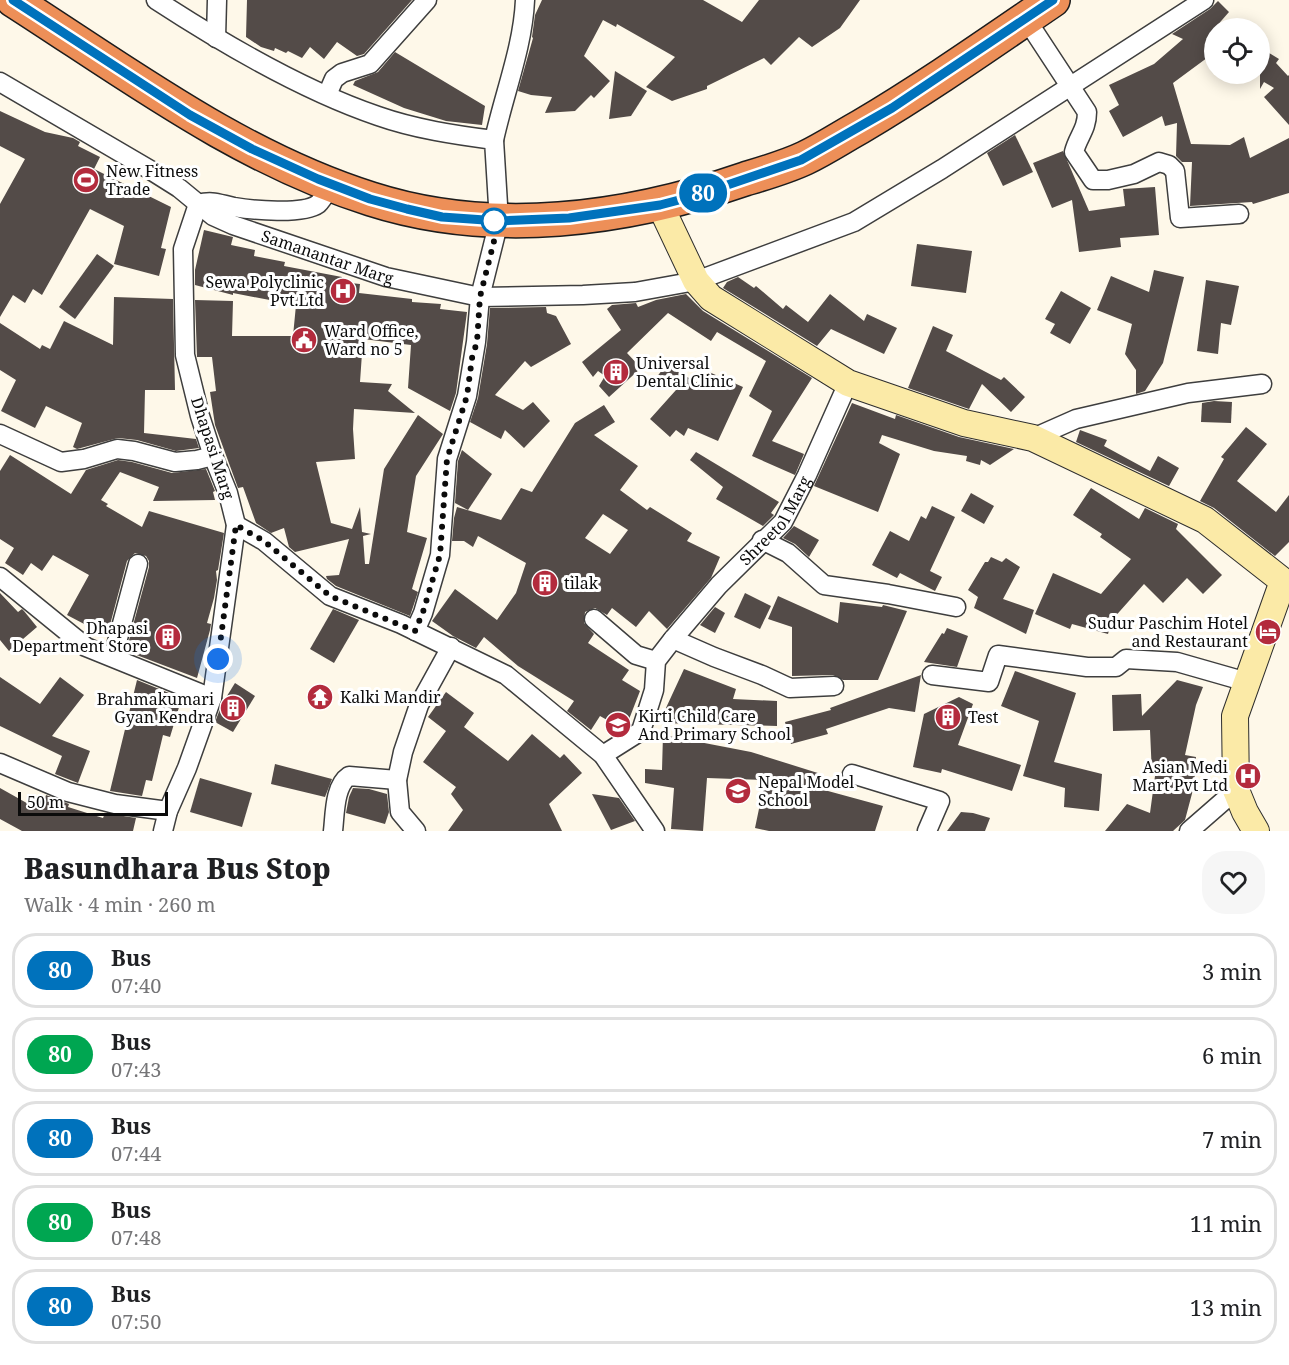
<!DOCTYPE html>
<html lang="en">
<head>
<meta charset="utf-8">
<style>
	:root { --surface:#fff; --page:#f6f6f6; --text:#202124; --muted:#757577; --line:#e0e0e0 }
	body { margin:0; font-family:"Noto Serif",serif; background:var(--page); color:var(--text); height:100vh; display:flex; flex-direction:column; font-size:22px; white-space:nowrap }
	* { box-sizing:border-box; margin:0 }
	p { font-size:20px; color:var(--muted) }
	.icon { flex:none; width:33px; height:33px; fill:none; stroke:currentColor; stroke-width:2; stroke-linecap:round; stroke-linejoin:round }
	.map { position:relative; height:831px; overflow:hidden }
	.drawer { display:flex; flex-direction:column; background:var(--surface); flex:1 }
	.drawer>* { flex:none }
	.badge { padding:0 12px; border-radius:20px; font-size:21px; line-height:39px }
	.controls { position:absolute; left:1204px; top:18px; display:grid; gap:12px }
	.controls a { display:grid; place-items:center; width:66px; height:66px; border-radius:50%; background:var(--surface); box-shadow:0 3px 15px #0003; font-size:30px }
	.scale { position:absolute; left:18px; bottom:15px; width:150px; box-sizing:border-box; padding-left:6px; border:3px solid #0b0b0b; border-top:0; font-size:16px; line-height:21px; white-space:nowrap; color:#0b0b0b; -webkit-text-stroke:4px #fff; paint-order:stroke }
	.you { position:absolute; width:30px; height:30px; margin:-15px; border:4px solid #fff; border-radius:50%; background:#1a73e8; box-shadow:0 0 0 9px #1a73e833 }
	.map>.badge { position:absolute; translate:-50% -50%; box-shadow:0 0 0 3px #fff }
	.round { display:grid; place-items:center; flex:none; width:63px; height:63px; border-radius:24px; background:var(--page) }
	.headline { display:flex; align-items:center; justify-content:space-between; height:102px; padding:0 24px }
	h1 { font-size:28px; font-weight:800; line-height:45px }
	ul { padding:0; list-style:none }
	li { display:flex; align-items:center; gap:18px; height:75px; margin:0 12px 9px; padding:0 12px; border:3px solid var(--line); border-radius:24px }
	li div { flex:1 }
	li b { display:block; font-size:22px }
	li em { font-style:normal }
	li .badge { min-width:66px; font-weight:700; text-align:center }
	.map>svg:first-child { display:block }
</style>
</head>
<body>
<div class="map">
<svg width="1289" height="831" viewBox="0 0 1289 831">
	<rect width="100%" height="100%" fill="#fef8e9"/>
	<g fill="#534b48" fill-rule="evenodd">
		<polygon points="247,0 412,0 364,54 357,56 337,42 324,59 310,47 302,58 288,51 286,53 275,48 274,51 261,47 246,37"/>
		<polygon points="542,0 703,0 742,22 759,0 860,0 840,28 812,47 799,37 771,65 764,58 707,86 707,89 672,101 646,87 675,57 617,24 616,27 603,20 584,56 610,81 594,98 591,95 575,111 545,113 552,97 531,95 518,91 533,38 532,37 535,15"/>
		<polygon points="1218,1 1229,12 1215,28 1215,52 1173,83 1191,144 1230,145 1244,137 1250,158 1289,138 1289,193 1253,204 1252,202 1190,206 1192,162 1182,162 1176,156 1177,123 1165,126 1162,116 1123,137 1109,111 1119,105 1109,85 1154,64 1183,39 1172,34 1210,9"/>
		<polygon points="1260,44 1266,51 1279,59 1276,63 1288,76 1289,75 1289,125 1264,97 1274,88 1264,82 1260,89"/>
		<polygon points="395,52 485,106 482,125 446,121 404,108 353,85 355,81 378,72"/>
		<polygon points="615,71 647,91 631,116 609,119"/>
		<polygon points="0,111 45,132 73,138 80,142 78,146 100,157 94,169 171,207 161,248 166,249 159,276 114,264 124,226 90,209 42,295 33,289 25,303 13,295 0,317 0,204 25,159 0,146"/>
		<polygon points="1015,135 1033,172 1003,186 987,153"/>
		<polygon points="1063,151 1089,211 1125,206 1123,189 1155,187 1159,235 1120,238 1121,247 1079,252 1072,200 1052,208 1033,163"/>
		<polygon points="204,230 233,237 231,245 255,250 254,256 285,262 284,266 342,277 341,282 360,284 359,293 412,299 412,302 441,304 440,309 467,312 456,393 450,411 408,388 411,345 363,339 360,382 392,384 388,391 415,413 354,409 353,429 355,459 316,462 331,523 352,529 360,507 362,532 371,534 363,536 365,564 369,564 384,469 418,415 443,434 416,476 407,532 427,538 412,589 418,592 410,616 336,586 327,579 326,576 339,575 349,539 295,552 289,547 284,528 271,533 256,523 243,487 238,488 215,425 210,392 216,391 212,357 197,357 195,300 233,301 232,336 293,336 296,305 233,293 233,295 195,285 195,270"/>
		<polygon points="917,244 972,251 966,293 911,286"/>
		<polygon points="97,254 114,266 75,319 59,307"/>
		<polygon points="1154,270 1184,277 1163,363 1145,391 1136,394 1136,370 1125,354 1132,324 1097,310 1111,276 1149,292"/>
		<polygon points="738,277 754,288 756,286 783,309 786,305 808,322 830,294 864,321 867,314 897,328 884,354 831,329 817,346 723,288 727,282"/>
		<polygon points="1206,280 1239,286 1231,325 1221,323 1218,354 1197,351"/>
		<polygon points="1061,291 1091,308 1070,344 1050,333 1055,324 1045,319"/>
		<polygon points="686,294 703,311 812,378 772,441 804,454 795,475 752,456 772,411 749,396 766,361 717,332 711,341 668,313 627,353 641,368 609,397 599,386 605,376 598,371 593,377 582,362 621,330 607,309 612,305 636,303 638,307 656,300"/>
		<polygon points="114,297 173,299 175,390 145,390 144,433 196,439 199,448 176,451 137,440 118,438 77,449 73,447 82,423 46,406 35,428 1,411 16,380 0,370 0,323 40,349 42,345 50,349 64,321 113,345"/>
		<polygon points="546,307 547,313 556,316 571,344 531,367 525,361 495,395 523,410 533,402 550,421 524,448 505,430 501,439 470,422 478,398 487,344 490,308"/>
		<polygon points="933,326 953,335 946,351 1001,380 1004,377 1025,397 1011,412 982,384 969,409 908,388"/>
		<polygon points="666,365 703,386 709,372 743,387 718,441 688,428 684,436 676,430 670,437 650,419 676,390 656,378"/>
		<polygon points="1214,401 1232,402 1231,423 1201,422 1202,403"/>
		<polygon points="852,403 895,419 896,415 959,437 1014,449 990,465 981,460 980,465 966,461 967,456 934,451 882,435 879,443 900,454 878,512 814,486"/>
		<path d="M 604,405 L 615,422 L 594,435 L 638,466 L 620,490 L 647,510 L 650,507 L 692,533 L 687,541 L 720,557 L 711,578 L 667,629 L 649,611 L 636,627 L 612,608 L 607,615 L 595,608 L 585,612 L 584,623 L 594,634 L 588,643 L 629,670 L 622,680 L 640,691 L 626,727 L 623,729 L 600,716 L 591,730 L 567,711 L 574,701 L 518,666 L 484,637 L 476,648 L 453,636 L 432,621 L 455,589 L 497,620 L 516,593 L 526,563 L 478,536 L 473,547 L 464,541 L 452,541 L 454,518 L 457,507 L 501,520 L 521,488 L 532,492 L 575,423 ZM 603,514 L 628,530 L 610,554 L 585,538 Z"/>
		<polygon points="1246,427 1267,444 1237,481 1276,512 1289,495 1289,542 1275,556 1214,508 1200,501 1224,459 1221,457"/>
		<polygon points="1080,430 1107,440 1104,446 1150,471 1158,456 1179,468 1169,486 1076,442"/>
		<polygon points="462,450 492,474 468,510 455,503 458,461"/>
		<polygon points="696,452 779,502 771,513 774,515 763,526 716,499 723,487 690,460"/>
		<polygon points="10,455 71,494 86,470 118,460 132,462 172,473 206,469 215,491 213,492 215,500 153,501 159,487 120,472 101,500 108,504 106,506 142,527 149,511 224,533 218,570 216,571 217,580 214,598 207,623 211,624 210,630 197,678 126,651 149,567 149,561 146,556 135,553 127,561 107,636 67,615 89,575 53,555 42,571 31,563 23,575 5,563 14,548 0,539 0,471"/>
		<polygon points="1091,488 1139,519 1145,508 1178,524 1176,529 1222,575 1203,594 1187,578 1163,603 1144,584 1112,620 1108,634 1072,624 1070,629 1035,614 1053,573 1101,594 1131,559 1100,537 1102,534 1073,515"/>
		<polygon points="971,493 994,506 984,524 961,511"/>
		<polygon points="932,506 955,517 930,571 942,577 935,591 900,573 897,578 872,565 890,531 909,541 921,516 926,519"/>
		<polygon points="794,526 819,540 809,557 795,544 783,538"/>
		<polygon points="991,557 1002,562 1006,558 1020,567 1003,599 1034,610 1026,634 974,608 978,597 968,590 985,562 988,562"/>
		<polygon points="0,593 18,612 22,609 24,611 37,627 9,651 0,640"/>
		<polygon points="745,593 771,606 760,629 734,617"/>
		<polygon points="778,596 838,623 840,602 882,607 883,605 907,611 878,680 843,680 833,675 792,676 792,627 768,619"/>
		<polygon points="715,607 725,613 715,633 700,625"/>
		<polygon points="333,609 359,620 334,663 310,649"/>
		<polygon points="947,628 968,636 957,667 924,662 942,633 944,634"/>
		<polygon points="684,669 736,689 733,699 777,701 777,726 659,723"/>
		<polygon points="1015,671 1076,693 1054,762 1102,774 1099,811 1064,807 1065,788 1023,776 1039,721 1001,706"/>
		<polygon points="921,675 915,712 889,708 826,729 828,734 791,744 785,722 831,710 830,708"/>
		<polygon points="0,677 40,704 60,677 84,695 52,736 90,751 78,783 55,774 62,756 0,726"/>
		<polygon points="137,680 169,693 168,701 180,704 170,737 163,735 152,781 146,780 142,796 110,791"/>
		<polygon points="1177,680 1203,687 1196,705 1185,755 1196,757 1194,786 1185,820 1173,831 1105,831 1127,804 1150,813 1155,776 1152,775 1150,730 1113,731 1112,695 1141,694 1142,716"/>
		<polygon points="235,683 255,696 233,732 215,722 222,704"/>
		<polygon points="446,692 474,713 464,727 508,761 532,734 560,758 564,754 582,773 549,804 562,831 448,831 463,810 451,794 456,787 423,762 446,731 428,717"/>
		<polygon points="959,697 973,704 958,745 1021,765 1012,791 942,769 941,773 913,767 924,714"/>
		<polygon points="663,735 751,752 821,774 817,788 883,806 875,831 769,831 755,828 765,780 707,778 703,831 671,829 674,788 645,783 645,769 662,770"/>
		<polygon points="275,764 332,779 325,797 271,784"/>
		<polygon points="200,778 252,793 242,827 190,812"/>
		<polygon points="0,788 32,806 35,796 45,799 46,795 69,804 68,807 103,818 105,813 136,818 133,831 22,831 0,819"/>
		<polygon points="353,788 369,789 387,794 389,812 385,824 346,813 349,797"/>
		<polygon points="592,794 619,798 635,821 611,830"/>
		<polygon points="961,812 973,813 990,818 985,831 947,831"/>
	</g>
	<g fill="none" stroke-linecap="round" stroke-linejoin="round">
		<defs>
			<g id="street">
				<path d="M 156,0 C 222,43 304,91 378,116 C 415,129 455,135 494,140 L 499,221 L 480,297 L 476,342 L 467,396 L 447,459 L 440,555 L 423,613 L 415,631"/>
				<path d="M 1026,19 L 1087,112 C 1087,130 1078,136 1074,152 L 1093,180 L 1108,180 L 1134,174 L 1159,162 L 1169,165 L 1175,171 L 1180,218 L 1239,214"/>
				<polyline points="216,38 217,0"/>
				<path id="s1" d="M 0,82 L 152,171 L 179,188 L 213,216 L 233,225 L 386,277 L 480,297 L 583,295 L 635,292 L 696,281 L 854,222 L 942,169 L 1204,0"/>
				<polyline points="327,95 334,79 342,73 370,64 427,0"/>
				<path d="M 494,140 C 504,94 523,47 525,0"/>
				<polyline points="0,434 61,462 84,459 117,449 134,451 175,462 197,460 213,456"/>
				<polyline points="1033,438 1076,419 1188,393 1262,384"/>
				<polyline points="236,525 264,541 330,596 401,624 506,675 603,755 655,831"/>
				<polyline points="762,540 788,553 824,585 888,594 956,607"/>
				<polyline points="0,577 86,647 212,698"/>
				<polyline points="594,619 636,655 656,661"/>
				<polyline points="673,639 714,657 762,675 790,688 834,686"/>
				<polyline points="113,657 138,564"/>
				<polyline points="932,675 989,682 998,655 1087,667 1116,667 1126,659 1177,662 1247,682"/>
				<path id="s2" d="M 603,755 L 641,731 L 654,690 L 656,661 L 673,639 L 719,585 L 783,522 L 807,475 L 848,383"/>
				<polyline points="0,763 68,792 115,804 168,811"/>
				<polyline points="852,774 940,801 927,831"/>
				<path d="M 163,831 L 168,811 L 187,768 L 212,698 L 236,525 L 228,493 L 213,456 L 200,416 L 185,355 L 183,249 L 198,204 C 213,200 219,204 234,207 C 252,210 303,215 318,204 C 323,199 328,190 332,184"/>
				<path d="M 333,831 C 335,815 334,786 349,776 L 397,780"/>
				<polyline points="416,831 400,812 397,780 403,752 419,705 451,647"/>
				<polyline points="1189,831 1236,790"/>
			</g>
			<polyline id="secondary" points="660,205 696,281 711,298 848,383 964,423 1033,438 1205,520 1283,581 1235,716 1236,790 1245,812 1256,831"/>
			<path id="highway" d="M 13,0 C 127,73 240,158 371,199 C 493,238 626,220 745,179 C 765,173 786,167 805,158 C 824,149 842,137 860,127 C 926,88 990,43 1053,0"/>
		</defs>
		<use href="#street" stroke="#3e3e3e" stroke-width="21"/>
		<use href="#secondary" stroke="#2d2d2d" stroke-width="28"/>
		<use href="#highway" stroke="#1c1c1c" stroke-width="36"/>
		<use href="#street" stroke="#fff" stroke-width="18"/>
		<use href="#secondary" stroke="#fbeaa7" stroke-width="26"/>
		<use href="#highway" stroke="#ed8f58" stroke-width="33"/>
	</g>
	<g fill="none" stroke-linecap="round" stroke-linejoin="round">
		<defs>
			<polyline id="line" points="13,0 190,115 252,149 318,179 370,199 407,209 442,217 499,221 569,218 660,205 698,195 801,160 892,108 1053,0"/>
		</defs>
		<use href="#line" stroke="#fff" stroke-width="14"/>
		<use href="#line" stroke="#0072bc" stroke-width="9"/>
		<polyline stroke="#0b0b0b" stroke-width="6" stroke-dasharray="0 10.8" points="218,659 236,525 264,541 330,596 415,631 423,612 440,555 447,459 467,396 472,358 477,342 480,297 499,221 494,221"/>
	</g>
	<defs>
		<symbol id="stadium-disc" viewBox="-11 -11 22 22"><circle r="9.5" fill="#b32b3d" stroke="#fff"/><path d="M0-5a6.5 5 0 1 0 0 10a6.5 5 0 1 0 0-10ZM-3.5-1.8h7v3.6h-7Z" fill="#fff"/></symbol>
		<symbol id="hospital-disc" viewBox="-11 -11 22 22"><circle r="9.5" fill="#b32b3d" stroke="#fff"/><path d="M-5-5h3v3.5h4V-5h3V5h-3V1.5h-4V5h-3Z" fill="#fff"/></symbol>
		<symbol id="civic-disc" viewBox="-11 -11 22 22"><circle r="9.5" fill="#b32b3d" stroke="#fff"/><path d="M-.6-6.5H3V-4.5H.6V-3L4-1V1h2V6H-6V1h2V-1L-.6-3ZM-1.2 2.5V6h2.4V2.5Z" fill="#fff"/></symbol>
		<symbol id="building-disc" viewBox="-11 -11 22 22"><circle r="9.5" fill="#b32b3d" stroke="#fff"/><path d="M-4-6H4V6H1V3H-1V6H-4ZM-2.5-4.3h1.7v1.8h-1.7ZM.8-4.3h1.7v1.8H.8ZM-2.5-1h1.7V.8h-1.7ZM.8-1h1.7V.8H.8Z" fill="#fff"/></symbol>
		<symbol id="hotel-disc" viewBox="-11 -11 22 22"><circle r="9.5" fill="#b32b3d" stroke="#fff"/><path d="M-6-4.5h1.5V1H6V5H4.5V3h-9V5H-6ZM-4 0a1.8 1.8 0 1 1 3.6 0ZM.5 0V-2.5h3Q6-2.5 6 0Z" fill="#fff"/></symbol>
		<symbol id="temple-disc" viewBox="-11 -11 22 22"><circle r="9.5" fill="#b32b3d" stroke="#fff"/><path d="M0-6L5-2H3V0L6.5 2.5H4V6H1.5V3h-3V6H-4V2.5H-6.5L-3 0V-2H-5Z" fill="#fff"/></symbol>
		<symbol id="school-disc" viewBox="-11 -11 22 22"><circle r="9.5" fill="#b32b3d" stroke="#fff"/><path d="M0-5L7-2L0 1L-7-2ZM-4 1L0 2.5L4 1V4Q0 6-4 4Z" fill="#fff"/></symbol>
	</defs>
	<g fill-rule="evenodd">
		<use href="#stadium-disc" x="71" y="165" width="30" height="30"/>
		<use href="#hospital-disc" x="328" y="276" width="30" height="30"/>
		<use href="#civic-disc" x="289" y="325" width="30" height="30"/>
		<use href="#building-disc" x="601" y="357" width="30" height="30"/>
		<use href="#building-disc" x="530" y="568" width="30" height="30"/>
		<use href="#hotel-disc" x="1253" y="617" width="30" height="30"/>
		<use href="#building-disc" x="153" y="622" width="30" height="30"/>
		<use href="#temple-disc" x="305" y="682" width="30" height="30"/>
		<use href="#building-disc" x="218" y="693" width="30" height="30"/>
		<use href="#building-disc" x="933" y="702" width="30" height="30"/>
		<use href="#school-disc" x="603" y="710" width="30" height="30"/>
		<use href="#hospital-disc" x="1233" y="761" width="30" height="30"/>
		<use href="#school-disc" x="723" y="776" width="30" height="30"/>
	</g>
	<circle fill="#fff" stroke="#0072bc" stroke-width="3" cx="494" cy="221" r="12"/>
	<g text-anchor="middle" stroke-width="6" stroke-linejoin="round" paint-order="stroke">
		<g font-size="16" fill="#0b0b0b" stroke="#fff" text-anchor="start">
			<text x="106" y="177">New Fitness<tspan x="106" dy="18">Trade</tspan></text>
			<text x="324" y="288" text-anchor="end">Sewa Polyclinic<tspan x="324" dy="18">Pvt.Ltd</tspan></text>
			<text x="324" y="337">Ward Office,<tspan x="324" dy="18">Ward no 5</tspan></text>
			<text x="636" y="369">Universal<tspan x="636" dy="18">Dental Clinic</tspan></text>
			<text x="564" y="589">tilak</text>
			<text x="1248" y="629" text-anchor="end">Sudur Paschim Hotel<tspan x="1248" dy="18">and Restaurant</tspan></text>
			<text x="148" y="634" text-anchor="end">Dhapasi<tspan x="148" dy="18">Department Store</tspan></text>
			<text x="340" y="703">Kalki Mandir</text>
			<text x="214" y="705" text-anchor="end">Brahmakumari<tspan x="214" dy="18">Gyan Kendra</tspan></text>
			<text x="638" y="722">Kirti Child Care<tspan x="638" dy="18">And Primary School</tspan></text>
			<text x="968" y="723">Test</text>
			<text x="1228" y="773" text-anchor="end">Asian Medi<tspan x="1228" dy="18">Mart Pvt Ltd</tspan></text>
			<text x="758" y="788">Nepal Model<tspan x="758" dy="18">School</tspan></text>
		</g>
		<g font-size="16" fill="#0b0b0b" stroke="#fff">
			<text dy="6" stroke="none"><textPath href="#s1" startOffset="374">Samanantar Marg</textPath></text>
			<text transform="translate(213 448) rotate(72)" y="6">Dhapasi Marg</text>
			<text dy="6" stroke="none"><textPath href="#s2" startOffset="302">Shreetol Marg</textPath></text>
		</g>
	</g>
</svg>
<div class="controls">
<a><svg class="icon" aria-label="locate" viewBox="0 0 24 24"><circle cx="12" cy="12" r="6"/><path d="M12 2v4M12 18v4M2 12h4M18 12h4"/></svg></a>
</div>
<div class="scale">50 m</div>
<div class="you" style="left:218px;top:659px"></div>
<b class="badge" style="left:703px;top:193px;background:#0072bc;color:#fff">80</b>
</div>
<section class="drawer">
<div class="headline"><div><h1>Basundhara Bus Stop</h1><p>Walk · 4 min · 260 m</p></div><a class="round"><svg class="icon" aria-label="heart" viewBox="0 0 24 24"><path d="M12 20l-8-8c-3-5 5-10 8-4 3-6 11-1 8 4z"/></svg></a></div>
<ul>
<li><span class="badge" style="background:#0072bc;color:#fff">80</span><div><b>Bus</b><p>07:40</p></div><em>3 min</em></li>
<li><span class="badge" style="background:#00a651;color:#fff">80</span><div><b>Bus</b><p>07:43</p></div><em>6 min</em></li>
<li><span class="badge" style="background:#0072bc;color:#fff">80</span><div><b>Bus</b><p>07:44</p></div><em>7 min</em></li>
<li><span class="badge" style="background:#00a651;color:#fff">80</span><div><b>Bus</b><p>07:48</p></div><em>11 min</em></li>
<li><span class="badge" style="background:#0072bc;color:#fff">80</span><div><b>Bus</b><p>07:50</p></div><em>13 min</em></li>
</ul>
</section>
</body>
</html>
